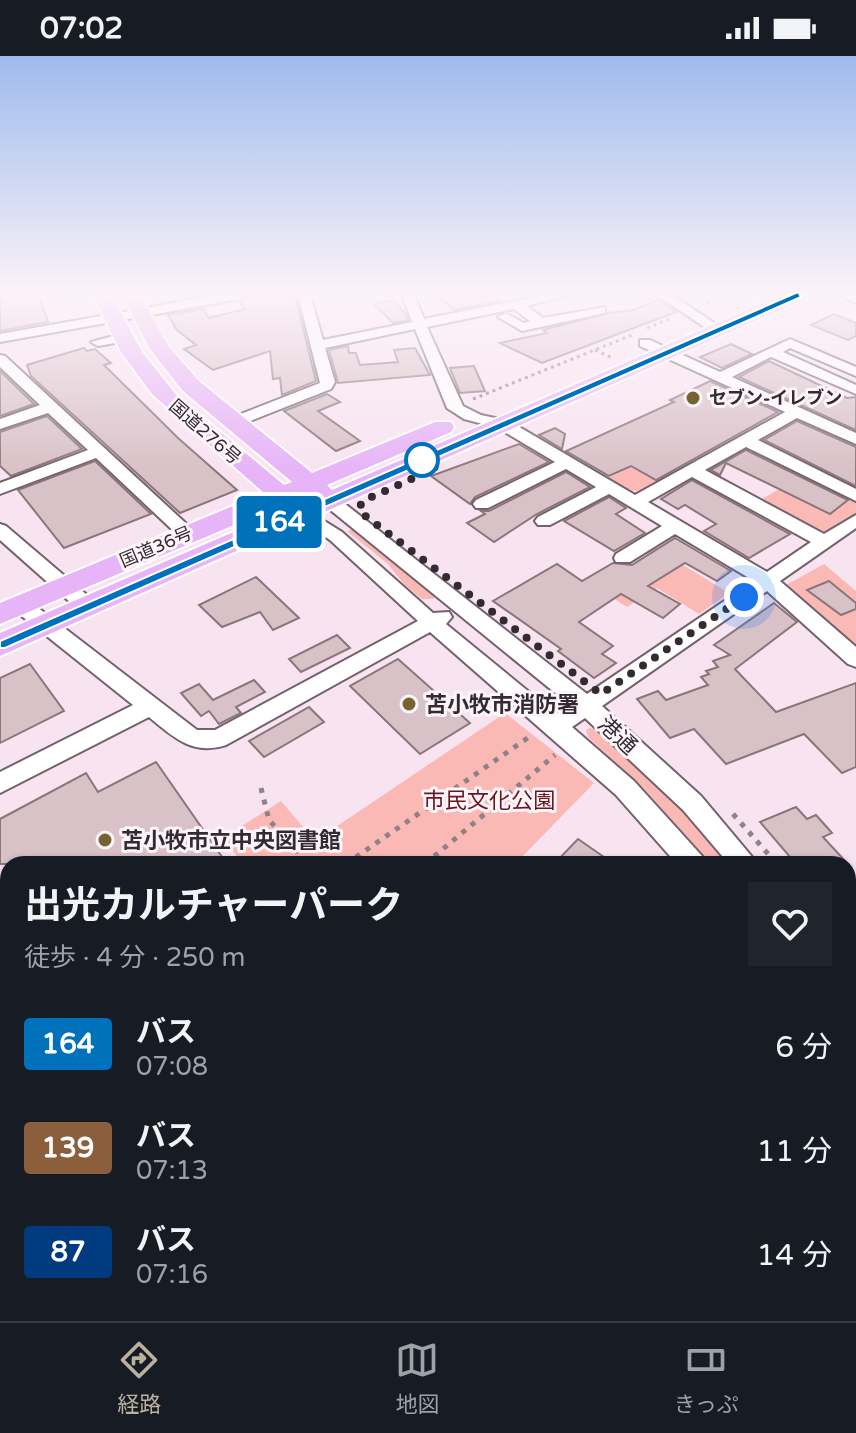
<!DOCTYPE html>
<html lang="ja">
<head>
<meta charset="utf-8">
<style>
	:root { --surface:#171b24; --page:#20242c; --text:#f1f3f6; --muted:#9ea1a6; --line:#363941; --accent:#bbb29e }
	body { margin:0; font-family:"Varela Round","Noto Sans JP",sans-serif; background:var(--page); color:var(--text); height:100vh; display:flex; flex-direction:column; font-size:30px; white-space:nowrap }
	* { box-sizing:border-box; margin:0 }
	p { font-size:26px; color:var(--muted) }
	.icon { flex:none; width:44px; height:44px; fill:none; stroke:currentColor; stroke-width:2; stroke-linecap:round; stroke-linejoin:round }
	.map { position:relative; flex:1; overflow:hidden }
	.panel { position:absolute; left:0px; top:800px; width:856px; height:466px; display:flex; flex-direction:column; background:var(--surface); border-radius:24px 24px 0 0; box-shadow:0 2px 6px #0004 }
	.panel>* { flex:none }
	.badge { padding:0 16px; border-radius:6px; font-size:28px; line-height:52px }
	.you { position:absolute; width:40px; height:40px; margin:-20px; border:6px solid #fff; border-radius:50%; background:#1a73e8; box-shadow:0 0 0 12px #1a73e833 }
	.map>.badge { position:absolute; translate:-50% -50%; box-shadow:0 0 0 4px #fff }
	.round { display:grid; place-items:center; flex:none; width:84px; height:84px; border-radius:0px; background:var(--page) }
	.summary { display:flex; align-items:center; justify-content:space-between; height:136px; padding:0 24px }
	h1 { font-size:38px; font-weight:700; line-height:60px }
	ul { padding:0; list-style:none }
	li { display:flex; align-items:center; gap:24px; height:104px; padding:0 24px }
	li div { flex:1 }
	li b { display:block; font-size:30px }
	li em { font-style:normal }
	li .badge { min-width:88px; font-weight:700; text-align:center }
	.status { display:flex; justify-content:space-between; align-items:center; height:56px; padding:0 40px; background:var(--surface); direction:ltr }
	.status svg { height:22px; fill:currentColor }
	.tab-bar { display:flex; justify-content:space-around; align-items:center; height:112px; border-top:2px solid var(--line); background:var(--surface); font-size:22px; color:var(--muted) }
	.tab-bar a { display:grid; justify-items:center; gap:4px }
	.tab-bar .selected { color:var(--accent) }
	.map>svg:first-child { display:block }
</style>
</head>
<body>
<div class="status"><b>07:02</b><svg viewBox="0 0 49 12"><path d="M0 12V9h3v3zM5 12V6h3v6zM10 12V3h3v9zM15 12V0h3v12zM26 1h20v11H26zM47 4h2v5h-2z"/></svg></div>
<div class="map">
<svg width="856" height="1265" viewBox="0 0 856 1265">
	<rect width="100%" height="100%" fill="#f8e4f1"/>
	<g fill="#fbb9b6">
		<path d="M 631,411 L 643,418 L 650,415 L 664,424 C 636,438 635,439 608,422 Z"/>
		<polygon points="807,418 856,442 856,457 827,477 758,445"/>
		<polygon points="352,473 433,537 434,543 422,543 404,528 388,508 347,475"/>
		<polygon points="650,489 729,537 699,558 657,532 627,551 585,524 605,511 632,528 673,514 642,494"/>
		<polygon points="824,508 856,535 856,590 786,529"/>
		<polygon points="505,657 594,727 515,808 243,808 223,782 281,745 315,785"/>
		<polygon points="590,672 599,674 654,725 732,808 711,808 643,732 588,681 586,674"/>
		<polygon points="8,864 8,1258 848,1258 848,1242 856,1249 856,1265 0,1265 0,869"/>
	</g>
	<g fill="#d8c1c7" stroke="#8a757a" stroke-width="2">
		<polygon points="0,239 39,239 48,266 0,275"/>
		<polygon points="295,239 316,325 282,339 280,322 273,323 270,295 213,314 184,293 196,289 177,274 168,259 203,253 209,262 245,253 240,246 249,240"/>
		<polygon points="437,239 499,239 499,245 454,254"/>
		<polygon points="393,244 405,257 408,264 393,267 374,248"/>
		<polygon points="658,244 676,256 542,307 500,287 547,277 543,274 608,257 633,254"/>
		<polygon points="834,258 856,267 856,280 848,284 811,269"/>
		<polygon points="731,288 752,298 722,312 700,301"/>
		<polygon points="348,290 349,297 356,297 360,309 398,306 394,294 415,292 430,319 338,327 329,294"/>
		<polygon points="84,292 87,295 95,293 111,307 104,309 178,382 237,434 180,457 31,320 27,309"/>
		<polygon points="769,305 847,342 856,341 856,374 739,321"/>
		<polygon points="474,310 485,335 460,337 450,312"/>
		<polygon points="0,315 34,348 0,360"/>
		<polygon points="710,325 778,356 656,424 631,410 609,420 566,395 674,346 670,344"/>
		<polygon points="327,338 340,346 318,355 360,385 336,395 284,355"/>
		<polygon points="47,360 82,393 11,420 0,410 0,376"/>
		<polygon points="797,365 856,391 856,430 764,384"/>
		<polygon points="555,372 565,378 562,393 539,379"/>
		<polygon points="519,388 549,406 475,441 470,448 431,420"/>
		<polygon points="746,394 848,444 830,458 726,407 720,419 711,414"/>
		<polygon points="95,405 151,458 64,492 18,434"/>
		<polygon points="566,416 590,431 537,458 494,486 467,467 485,458 481,455 489,455"/>
		<polygon points="692,424 790,478 749,502 704,475 716,468 685,449 678,453 661,443"/>
		<polygon points="609,441 626,452 616,458 645,477 614,495 564,465"/>
		<polygon points="675,482 731,515 717,525 685,507 648,530 680,548 663,562 621,538 579,566 613,590 602,598 616,607 594,622 558,595 561,593 493,545 557,508 582,525 613,507 632,509"/>
		<polygon points="256,521 299,562 273,574 260,556 222,571 199,549"/>
		<polygon points="829,525 856,547 856,553 841,559 807,534"/>
		<polygon points="774,547 797,566 735,613 776,656 856,627 856,711 842,717 804,678 726,708 694,673 670,682 637,643 658,635 666,644 708,629 701,621 709,618 706,615 718,611 713,605 730,599 714,589"/>
		<polygon points="337,579 350,592 301,616 289,603"/>
		<polygon points="398,603 470,667 420,698 350,630"/>
		<polygon points="30,608 64,655 0,687 0,622"/>
		<polygon points="254,624 265,636 236,651 241,657 219,668 209,655 201,660 181,637 199,628 213,644"/>
		<polygon points="309,651 324,666 264,701 249,685"/>
		<polygon points="156,706 227,808 0,808 0,763 86,717 98,736"/>
		<polygon points="796,751 807,763 816,759 832,777 823,781 848,808 796,808 760,766"/>
		<polygon points="578,783 614,808 554,808"/>
	</g>
	<g fill="none" stroke-linecap="round" stroke-linejoin="round">
		<defs>
			<g id="minor">
				<polygon points="218,239 246,239 240,243 0,286 0,278"/>
				<path d="M 298,239 L 310,239 L 323,284 L 412,266 L 402,239 L 414,239 L 424,263 L 544,239 L 569,239 L 527,250 L 543,262 L 605,251 L 605,257 L 522,275 L 498,261 L 505,257 L 524,267 L 530,265 L 514,253 L 427,271 L 463,350 L 481,359 L 509,365 L 635,439 L 785,356 L 640,290 L 640,284 L 650,284 L 720,316 L 790,283 L 856,311 L 856,320 L 790,292 L 783,296 L 856,329 L 856,338 L 771,301 L 732,321 L 856,377 L 856,388 L 797,362 L 758,384 L 856,433 L 856,445 L 746,391 L 705,414 L 824,478 L 856,459 L 856,472 L 780,525 L 856,591 L 856,611 L 848,608 L 767,535 L 602,650 L 701,740 L 758,808 L 729,808 L 683,754 L 585,662 L 572,671 L 634,725 L 702,800 L 706,808 L 677,808 L 616,739 L 430,576 L 226,689 C 193,700 173,681 149,661 L 0,737 L 0,716 L 133,649 L 14,554 L 11,549 L 14,544 L 28,544 L 197,674 L 215,674 L 418,565 L 330,484 L 296,460 L 293,456 L 296,452 L 302,451 L 342,476 L 433,557 L 449,556 L 452,561 L 446,568 L 556,658 L 570,649 L 323,448 L 320,444 L 323,440 L 335,440 L 587,638 L 754,525 L 675,478 L 630,506 L 616,506 L 614,502 L 616,498 L 662,470 L 609,438 L 550,469 L 538,469 L 535,465 L 538,461 L 596,431 L 566,413 L 488,452 L 476,452 L 473,448 L 476,444 L 555,406 L 498,372 L 464,363 L 447,352 L 415,273 L 325,292 L 335,326 L 331,333 L 240,369 L 228,369 L 228,363 L 320,327 ZM 692,421 L 811,486 L 767,516 L 648,446 Z"/>
				<polygon points="657,239 672,239 725,274 713,277"/>
				<polygon points="840,239 856,239 856,247"/>
				<polygon points="121,278 128,282 126,285 98,290 91,286"/>
				<polygon points="0,299 5,300 193,474 196,478 193,482 181,482 96,402 0,438 0,427 88,394 48,357 0,373 0,363 40,349 0,311"/>
				<polygon points="0,468 6,470 94,545 97,550 94,555 80,555 0,484"/>
				<polygon points="848,923 856,926 856,964 848,960"/>
				<polygon points="848,1001 856,1005 856,1045 848,1041"/>
			</g>
			<path id="highway" d="M 93,239 L 111,239 L 142,296 L 178,341 L 284,429 L 292,426 L 183,335 L 150,293 L 122,239 L 140,239 L 169,291 L 199,325 L 312,417 L 435,366 L 451,366 L 454,371 L 451,376 L 327,429 L 332,434 L 782,239 L 807,239 L 804,243 L 0,600 L 0,577 L 284,454 L 279,450 L 0,568 L 0,547 L 264,437 L 152,338 L 121,296 ZM 306,438 L 312,442 L 304,446 L 299,441 Z"/>
		</defs>
		<use href="#minor" stroke="#73626d" stroke-width="4"/>
		<use href="#highway" stroke="#fff" stroke-width="4"/>
		<g stroke="#8f818a" stroke-width="3" stroke-dasharray="3 4" stroke-linecap="butt">
			<polyline points="821,239 832,241"/>
			<polyline points="706,248 727,239"/>
			<polyline points="647,272 672,262"/>
			<polyline points="595,294 611,301"/>
			<polyline points="473,343 632,279"/>
		</g>
		<g stroke="#8f818a" stroke-width="5" stroke-dasharray="5 7" stroke-linecap="butt">
			<polyline points="261,732 269,764 309,808"/>
			<polyline points="733,758 777,808"/>
			<polyline points="346,808 532,679"/>
			<polyline points="425,808 555,699"/>
			<polyline points="848,890 855,899"/>
		</g>
		<g stroke="#8f818a" stroke-width="6" stroke-dasharray="6 9" stroke-linecap="butt">
			<polyline points="853,897 856,900"/>
			<polyline points="0,915 8,913"/>
			<polyline points="848,1086 856,1103"/>
			<polyline points="315,1258 315,1265"/>
			<polyline points="712,1258 719,1265"/>
			<polyline points="566,1265 569,1258"/>
		</g>
		<use href="#minor" fill="#fff" fill-rule="evenodd"/>
		<use href="#highway" fill="#e6b4f7" fill-rule="evenodd"/>
	</g>
	<linearGradient id="sky" x2="0" y2="1"><stop stop-color="#9ebaed"/><stop offset="0.57" stop-color="#fcf3f9"/><stop offset="1" stop-color="#fcf3f9" stop-opacity="0"/></linearGradient>
	<rect width="856" height="416" fill="url(#sky)"/>
	<polygon fill="#0072bc" stroke="#fff" stroke-width="2" points="798,236 801,241 5,592 0,592 0,585"/>
	<g fill="none" stroke-linecap="round" stroke-linejoin="round">
		<polyline stroke="#332b30" stroke-width="8" stroke-dasharray="0 14.4" points="422,404 436,412 367,443 361,447 360,456 601,638 744,541"/>
	</g>
	<g fill="#786232" stroke="#fdf5fa" stroke-width="3">
		<circle cx="693" cy="342" r="8"/>
		<circle cx="409" cy="648" r="8"/>
		<circle cx="105" cy="784" r="8"/>
	</g>
	<circle fill="#fff" stroke="#0072bc" stroke-width="4" cx="422" cy="404" r="16"/>
	<g text-anchor="middle" stroke-width="6" stroke-linejoin="round" paint-order="stroke">
		<g font-size="18" font-weight="bold" fill="#332b30" stroke="#fdf5fa" text-anchor="start">
			<text x="709" y="348">セブン-イレブン</text>
		</g>
		<g font-size="18" fill="#332b30" stroke="#fdf5fa">
			<text transform="translate(205 376) rotate(41)" y="6">国道276号</text>
			<text transform="translate(156 491) rotate(-23)" y="6">国道36号</text>
		</g>
		<g font-size="22" font-weight="bold" fill="#332b30" stroke="#fdf5fa" text-anchor="start">
			<text x="425" y="656">苫小牧市消防署</text>
			<text x="121" y="792">苫小牧市立中央図書館</text>
		</g>
		<g font-size="22" fill="#332b30" stroke="#fdf5fa">
			<text transform="translate(618 679) rotate(43)" y="8">港通</text>
		</g>
		<g font-size="22" fill="#6b161e" stroke="#fdf5fa">
			<text x="489" y="752">市民文化公園</text>
		</g>
	</g>
</svg>
<div class="you" style="left:744px;top:541px"></div>
<b class="badge" style="left:279px;top:466px;background:#0072bc;color:#fff">164</b>
<section class="panel">
<div class="summary"><div><h1>出光カルチャーパーク</h1><p>徒歩 · 4 分 · 250 m</p></div><a class="round"><svg class="icon" aria-label="heart" viewBox="0 0 24 24"><path d="M12 20l-8-8c-3-5 5-10 8-4 3-6 11-1 8 4z"/></svg></a></div>
<ul>
<li><span class="badge" style="background:#0072bc;color:#fff">164</span><div><b>バス</b><p>07:08</p></div><em>6 分</em></li>
<li><span class="badge" style="background:#8b5e3c;color:#fff">139</span><div><b>バス</b><p>07:13</p></div><em>11 分</em></li>
<li><span class="badge" style="background:#003b80;color:#fff">87</span><div><b>バス</b><p>07:16</p></div><em>14 分</em></li>
</ul>
</section>
</div>
<nav class="tab-bar">
<a class="selected"><svg class="icon" aria-label="directions" viewBox="0 0 24 24"><path d="M12 3l9 9-9 9-9-9zM9 14v-3h6M13 9l2 2-2 2"/></svg>経路</a>
<a><svg class="icon" aria-label="map" viewBox="0 0 24 24"><path d="M3 6l6-2 6 2 6-2v14l-6 2-6-2-6 2zM9 4v14M15 6v14"/></svg>地図</a>
<a><svg class="icon" aria-label="tickets" viewBox="0 0 24 24"><path d="M3 7h18v10H3zM15 7v10"/></svg>きっぷ</a>
</nav>
</body>
</html>
